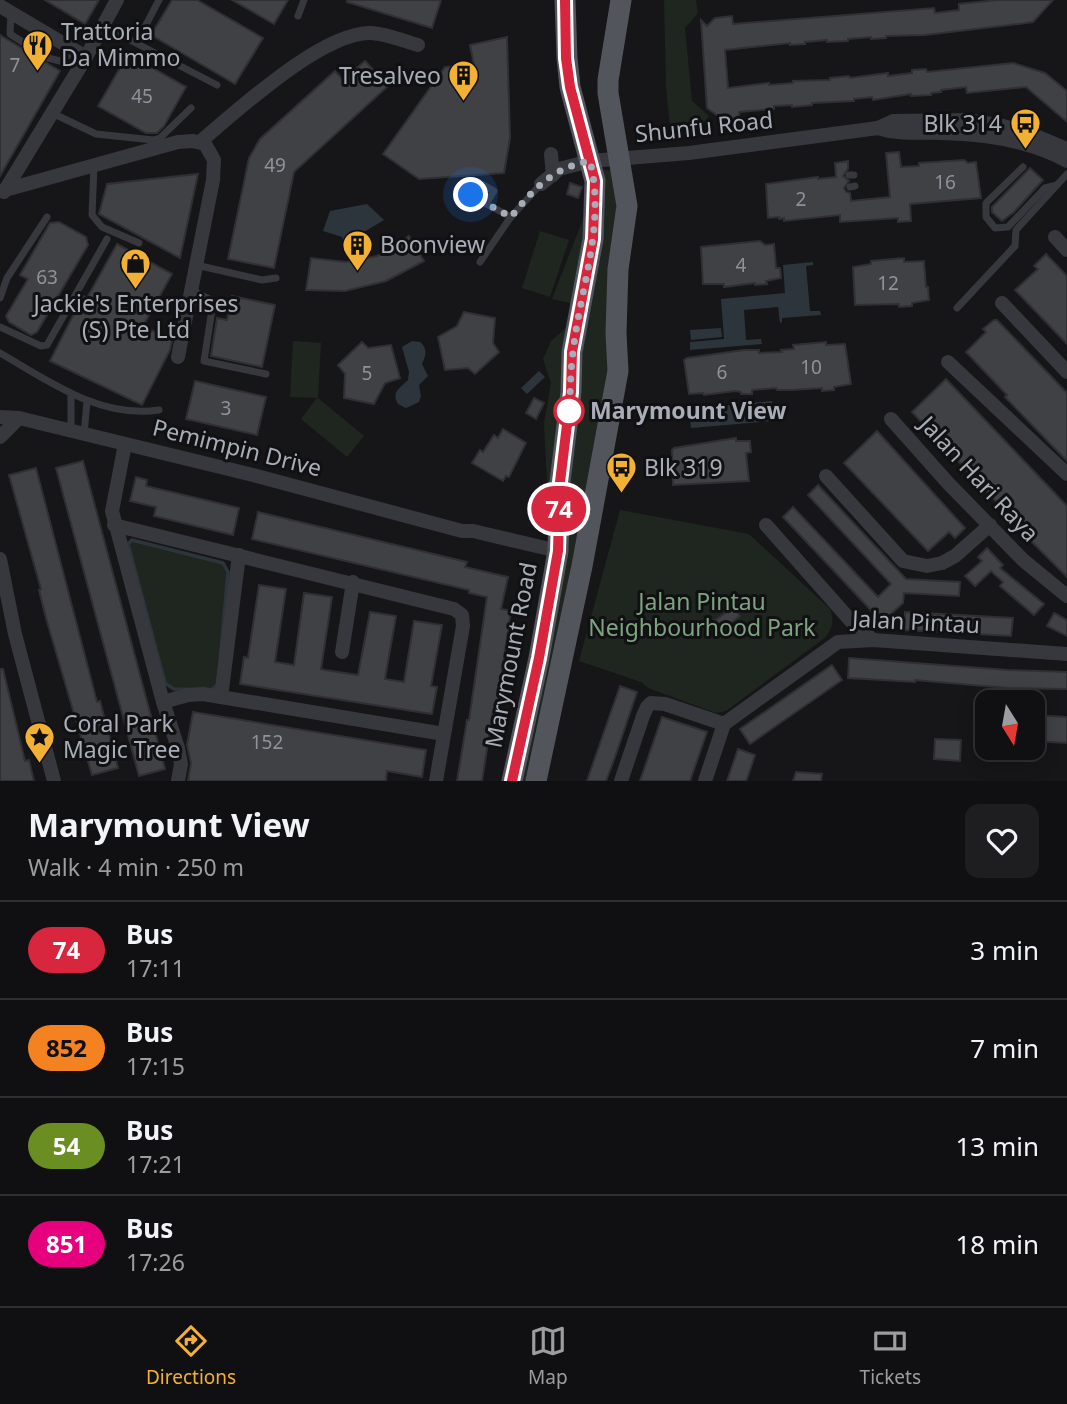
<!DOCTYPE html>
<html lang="en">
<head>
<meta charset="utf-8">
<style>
	:root { --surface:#101012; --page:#1e1e20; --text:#f1f3f6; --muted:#9c9d9f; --line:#303032; --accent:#f2b134 }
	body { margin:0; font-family:"Noto Sans",sans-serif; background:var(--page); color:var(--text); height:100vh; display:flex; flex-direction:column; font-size:26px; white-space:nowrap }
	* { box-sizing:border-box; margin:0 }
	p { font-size:23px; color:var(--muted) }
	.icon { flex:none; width:38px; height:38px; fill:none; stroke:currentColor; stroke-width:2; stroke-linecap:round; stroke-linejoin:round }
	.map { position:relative; height:781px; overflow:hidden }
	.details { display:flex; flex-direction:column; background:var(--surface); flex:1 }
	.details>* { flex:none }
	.badge { padding:0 14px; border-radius:23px; font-size:24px; line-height:46px }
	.needle { width:46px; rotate:169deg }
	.tools { position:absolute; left:975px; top:690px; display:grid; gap:14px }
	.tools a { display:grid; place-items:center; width:70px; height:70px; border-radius:14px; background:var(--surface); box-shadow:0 4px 18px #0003,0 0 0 2px var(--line); font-size:35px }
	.you { position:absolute; width:35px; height:35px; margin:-18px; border:5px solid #fff; border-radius:50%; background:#1a73e8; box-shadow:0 0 0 10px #1a73e833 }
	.map>.badge { position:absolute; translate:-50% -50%; box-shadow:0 0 0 4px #fff }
	.round { display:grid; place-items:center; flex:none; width:74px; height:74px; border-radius:14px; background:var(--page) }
	.summary { display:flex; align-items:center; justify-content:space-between; height:119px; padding:0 28px }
	h1 { font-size:33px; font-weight:700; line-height:52px }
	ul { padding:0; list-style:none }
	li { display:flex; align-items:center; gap:21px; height:98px; padding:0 28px; border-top:2px solid var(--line) }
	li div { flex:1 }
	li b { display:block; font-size:26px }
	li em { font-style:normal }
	li .badge { min-width:77px; font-weight:700; text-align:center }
	.tabs { display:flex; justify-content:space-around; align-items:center; height:98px; border-top:2px solid var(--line); background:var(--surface); font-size:19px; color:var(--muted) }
	.tabs a { display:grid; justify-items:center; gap:4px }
	.tabs .on { color:var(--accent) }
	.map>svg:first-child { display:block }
</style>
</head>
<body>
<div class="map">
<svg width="1067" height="781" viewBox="0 0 1067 781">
	<rect width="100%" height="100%" fill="#161618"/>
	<g fill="#1e261f">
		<polygon points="664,0 696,0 698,13 685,28 692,101 709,116 699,129 679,131 678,125 670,126 666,87"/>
		<polygon points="602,170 621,171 616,333 536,781 512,781 558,551 549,522 544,423 551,383 543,359 551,341 573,322 575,304 552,299"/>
		<polygon points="540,231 569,240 550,297 522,288"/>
		<polygon points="293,341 321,343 318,398 364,436 347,457 301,419 317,398 290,397"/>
		<path d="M 620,510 L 749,534 L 830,609 C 834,620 833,628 826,637 L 726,711 L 716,713 L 648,688 L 641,682 L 579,661 Z"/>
		<polygon points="132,540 223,563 228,572 218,684 211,690 174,689 165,683 128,544"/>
	</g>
	<g fill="#2c353c">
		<polygon points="367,204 384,220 364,232 366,242 352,247 344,244 342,237 323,231 330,211"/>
		<polygon points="813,262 813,265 806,266 810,311 820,311 821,315 782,318 782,322 780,323 778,307 744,310 746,340 761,339 762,344 690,350 690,342 724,339 721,299 785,293 783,265"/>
		<polygon points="721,328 722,337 691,340 690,330"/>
		<path d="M 412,341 L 420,342 C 428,349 426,355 422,364 L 428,376 L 419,385 L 421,396 L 419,402 L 406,408 L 398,404 C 391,392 400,388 408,380 L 409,372 L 402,347 Z"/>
		<polygon points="539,371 545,377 527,394 521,388"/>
		<polygon points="772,401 774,421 691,428 689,409"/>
	</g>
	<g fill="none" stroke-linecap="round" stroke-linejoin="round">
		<polygon stroke="#2c353c" stroke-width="3.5" points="132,540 223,563 228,572 218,684 211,690 174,689 165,683 128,544"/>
	</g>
	<g fill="#404145" stroke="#303034" stroke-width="2">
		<polygon points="45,0 99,0 85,24"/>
		<polygon points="172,0 197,0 263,38 235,84 151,35"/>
		<polygon points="232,0 288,0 274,24"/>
		<polygon points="347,0 441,0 432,28 347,2"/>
		<polygon points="998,0 1053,0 1033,22 1019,24 925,35 886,36 886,38 871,39 871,37 848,39 848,41 827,42 827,40 805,42 805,44 790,45 790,43 725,50 728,88 769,83 769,85 793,83 793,81 830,80 830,78 849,76 850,78 888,73 888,76 912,73 912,70 926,69 927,72 1013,63 1045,73 1067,91 1067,122 1026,87 967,93 966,87 941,90 941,92 931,93 931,95 911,96 911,94 873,100 872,97 854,99 854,101 812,103 812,105 792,107 792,105 774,106 774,109 739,112 740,121 726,122 707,108 701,20 707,26 715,18 732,16 733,24 934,8 935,13 959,10 959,4"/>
		<polygon points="0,35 60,71 0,176"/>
		<polygon points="507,37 510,138 504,173 419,179 383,154 445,67 474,65 470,45"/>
		<polygon points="128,54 186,87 164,126 157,133 146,133 98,106"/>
		<polygon points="365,61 388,86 294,172 274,268 228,259 249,158 260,139 335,71 343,80"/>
		<polygon points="899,152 901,167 919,166 919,163 964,160 968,163 976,162 981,198 910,204 911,221 898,222 898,218 840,222 840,215 784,221 784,218 779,219 779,217 768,218 766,184 818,177 818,179 836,177 835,163 848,161 848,169 843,176 849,181 844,188 846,192 850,193 851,201 890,197 886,153"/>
		<polygon points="1030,168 1043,180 1014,212 1002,221 992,212 992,207"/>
		<polygon points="198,174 180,258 99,214 107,184"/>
		<polygon points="570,183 582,187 578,198 567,194"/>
		<polygon points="59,222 86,237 88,245 37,332 31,335 9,322 6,316 28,279 20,275 50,223"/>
		<polygon points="409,236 424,261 386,281 345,291 306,290 311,258 346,262 377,256"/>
		<polygon points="760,241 765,245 774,244 776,268 780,268 781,278 766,281 767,284 755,285 755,283 724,287 724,284 703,284 701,247"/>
		<polygon points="117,244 172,274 143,326 172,340 170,350 142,405 50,361 83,296 87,298"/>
		<polygon points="1046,254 1067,276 1067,344 1015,290 1038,269 1034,266"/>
		<polygon points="904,258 904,262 924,261 926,287 928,287 929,300 912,303 912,306 899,307 899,304 855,305 853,267 871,264 871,261"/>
		<polygon points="232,296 275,305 262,367 211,356 217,318 227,320"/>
		<polygon points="464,312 495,318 493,343 499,352 475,374 468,368 445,370 438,337 457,326"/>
		<polygon points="994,320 997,320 1067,393 1067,461 1005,397 1007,395 966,352 986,332 983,329"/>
		<polygon points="362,342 368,348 391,345 400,378 385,383 374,404 344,398 345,374 338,365"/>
		<polygon points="826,342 826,345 845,344 851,384 834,387 834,390 822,391 822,388 792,390 777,390 776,388 752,390 752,394 741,394 741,392 735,391 704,395 703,393 689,394 684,360 687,358 744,350 759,350 759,353 782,352 781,350 794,349 793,345"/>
		<polygon points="946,379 1067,506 1067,577 1013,523 1014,521 1003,509 912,412"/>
		<polygon points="195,381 266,397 257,435 186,419"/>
		<polygon points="534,398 544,403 536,419 526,413"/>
		<polygon points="503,429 526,443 509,477 506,476 503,481 472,463 480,450 483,452 494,435 498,438"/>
		<polygon points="877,431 965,528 955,538 949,532 928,551 844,463"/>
		<polygon points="736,438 736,441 750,441 751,452 746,453 749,481 673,485 672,450 674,448"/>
		<polygon points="83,461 165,769 139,776 56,468"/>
		<polygon points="36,468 97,702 100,701 118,768 92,775 46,618 39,590 41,589 9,475"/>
		<polygon points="136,477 147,480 146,486 239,508 233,535 154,516 156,507 130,501"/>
		<polygon points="818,485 906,579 960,582 959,596 904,593 903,603 882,622 783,517 793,507 878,597 891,584 808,495"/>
		<polygon points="258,512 467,562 465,567 508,577 501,609 511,611 496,711 493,710 482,781 457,781 467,720 469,720 487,597 469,593 469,590 252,539"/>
		<polygon points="987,548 1003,565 1000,568 1044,604 1034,615 1000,586 1003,582 991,571 975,586 965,576 982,561 978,557"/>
		<polygon points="259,585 286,589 275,662 294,665 304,593 332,597 321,669 325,670 358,675 370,612 396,616 385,679 404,682 414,621 442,625 431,686 437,687 432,714 240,684 244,657 248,658"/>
		<polygon points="733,607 740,616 721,631 713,622"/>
		<polygon points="905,612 1013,618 1011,636 904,630"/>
		<polygon points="1054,613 1067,620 1067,636 1047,626"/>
		<polygon points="849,658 1008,670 1067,672 1067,689 1007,688 915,680 915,682 848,678"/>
		<polygon points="832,665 842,680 750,744 740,729"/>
		<polygon points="0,669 3,669 25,761 29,760 34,781 0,781"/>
		<polygon points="620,686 637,692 615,757 606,781 587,781"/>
		<polygon points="193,712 426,750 422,777 387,771 386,781 188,781 191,763 187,745"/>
		<polygon points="1032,715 1067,717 1067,743 1032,741"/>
		<polygon points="662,717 707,732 690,781 640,781"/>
		<polygon points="935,739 961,740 960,761 934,759"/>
		<polygon points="738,749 755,755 748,776 746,781 727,781"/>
		<polygon points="796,772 822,774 821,781 793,781"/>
	</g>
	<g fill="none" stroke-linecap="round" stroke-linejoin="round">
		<g stroke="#37383d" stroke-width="7">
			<polyline points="11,12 10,34 48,58 60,61 76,50"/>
			<polyline points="298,16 304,0"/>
			<polyline points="103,26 217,85"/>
			<polyline points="137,42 159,0"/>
			<polyline points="52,113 96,134 153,140 160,138 191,108"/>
			<polyline points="94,166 92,215 102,227 139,243"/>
			<polyline points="1023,167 986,203 986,217 995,228 1008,227 1045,188 1057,185"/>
			<polyline points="849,175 854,175"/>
			<polyline points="850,187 855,186"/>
			<polyline points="486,204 494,191 478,182 471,196 511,217"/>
			<polyline points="480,262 510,218 541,184"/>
			<polyline points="196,265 262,280 276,278"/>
			<polyline points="192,290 211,300 213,303 204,361 266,374"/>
			<polyline points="0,298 7,278 47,217"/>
			<polyline points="957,308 1015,246 1016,230 1067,174"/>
			<polyline points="0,327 41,346 47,345 107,239"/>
			<path d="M 0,353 C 49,381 100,419 159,410"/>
			<polyline points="71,432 71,394"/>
			<polyline points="84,434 87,402"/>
		</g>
		<g stroke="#37383d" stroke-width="14">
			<polyline points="0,6 86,57"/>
			<path d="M 878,128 C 899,135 919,132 942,133 C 984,134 1030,140 1067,161"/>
			<path d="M 201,141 C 238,110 322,32 371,33 C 387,34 404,41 418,45"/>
			<polyline points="551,154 553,175"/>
			<polyline points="541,184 559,169 590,161 689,153 878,128 893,121 967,120 1003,126 1031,134 1067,149"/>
			<polyline points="5,190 178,142 193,141 205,144 214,160 213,180 178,357"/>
			<polyline points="4,192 86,57 117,0"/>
			<polyline points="1055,237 1067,250"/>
			<polyline points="1002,303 1067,372"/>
			<polyline points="948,362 1067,474"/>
			<polyline points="0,417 19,418 253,475 462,531 473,531 558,551"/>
			<polyline points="891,419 948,483 1023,560 1067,596"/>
			<polyline points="0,437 19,418"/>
			<polyline points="125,444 112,511 163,702 178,748 181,764 178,781"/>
			<polyline points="826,476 903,561 927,566 942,563 955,556 990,525"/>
			<polyline points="114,525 454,609 462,615 463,626 436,781"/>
			<polyline points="766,525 851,621 873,640"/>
			<polyline points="0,559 15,634 54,781"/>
			<polyline points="342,652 353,582"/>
			<polyline points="221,697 239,555"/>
			<polyline points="163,702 188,695 203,694 444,734"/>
			<polyline points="621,781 643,716 647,707 651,703 665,704 724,724"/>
			<polyline points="705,781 724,724 838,642 873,640 1067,654"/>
		</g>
		<g stroke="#53555c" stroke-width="21">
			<polyline points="512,781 539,658 558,551 560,482 571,392 572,352 593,239 595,181 570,87 567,58 565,0"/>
			<polyline points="536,781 582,566 618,371 616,333 618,269 627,206 608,93 608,80 621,0"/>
		</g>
	</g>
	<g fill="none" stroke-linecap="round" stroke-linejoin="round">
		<defs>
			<polyline id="line" points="512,781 539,658 558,551 560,482 571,392 572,352 593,239 595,181 570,87 566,58 565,0"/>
		</defs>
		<use href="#line" stroke="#fff" stroke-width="16"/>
		<use href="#line" stroke="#d7263d" stroke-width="10"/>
		<path stroke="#a8adb8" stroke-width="7" stroke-dasharray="0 12.6" d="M 471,195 L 511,217 C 533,189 554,167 590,161 C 606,224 580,289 573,352 C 570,373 571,394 568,416 L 569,411"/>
	</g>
	<defs>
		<symbol id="restaurant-pin" viewBox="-11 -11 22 30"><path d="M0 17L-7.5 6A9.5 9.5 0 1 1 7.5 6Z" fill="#f2b134" stroke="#111113"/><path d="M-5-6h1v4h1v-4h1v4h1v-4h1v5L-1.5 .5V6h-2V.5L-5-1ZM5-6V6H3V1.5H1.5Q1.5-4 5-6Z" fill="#111"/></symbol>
		<symbol id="building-pin" viewBox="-11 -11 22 30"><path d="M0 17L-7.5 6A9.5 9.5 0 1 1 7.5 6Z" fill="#f2b134" stroke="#111113"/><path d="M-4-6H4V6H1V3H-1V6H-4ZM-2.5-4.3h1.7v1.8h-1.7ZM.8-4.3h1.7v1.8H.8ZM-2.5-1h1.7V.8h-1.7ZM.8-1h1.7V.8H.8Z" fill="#111"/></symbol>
		<symbol id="bus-pin" viewBox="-11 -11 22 30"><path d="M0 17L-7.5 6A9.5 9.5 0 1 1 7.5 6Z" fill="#f2b134" stroke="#111113"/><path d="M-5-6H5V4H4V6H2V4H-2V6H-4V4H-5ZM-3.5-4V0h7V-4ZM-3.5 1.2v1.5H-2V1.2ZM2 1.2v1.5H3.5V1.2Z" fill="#111"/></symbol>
		<symbol id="shop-pin" viewBox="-11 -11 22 30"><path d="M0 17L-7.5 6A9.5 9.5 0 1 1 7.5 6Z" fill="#f2b134" stroke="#111113"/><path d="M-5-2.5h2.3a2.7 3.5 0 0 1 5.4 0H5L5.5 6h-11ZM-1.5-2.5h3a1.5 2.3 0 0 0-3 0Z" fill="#111"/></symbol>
		<symbol id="sight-pin" viewBox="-11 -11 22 30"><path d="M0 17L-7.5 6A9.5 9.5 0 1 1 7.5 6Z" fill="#f2b134" stroke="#111113"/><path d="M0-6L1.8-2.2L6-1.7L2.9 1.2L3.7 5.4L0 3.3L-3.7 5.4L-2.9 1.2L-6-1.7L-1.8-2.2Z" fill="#111"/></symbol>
	</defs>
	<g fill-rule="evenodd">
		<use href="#restaurant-pin" x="20" y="28" width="35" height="47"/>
		<use href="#building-pin" x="446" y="58" width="35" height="47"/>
		<use href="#bus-pin" x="1008" y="106" width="35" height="47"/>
		<use href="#building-pin" x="340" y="228" width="35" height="47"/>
		<use href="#shop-pin" x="118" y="246" width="35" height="47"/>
		<use href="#bus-pin" x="604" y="450" width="35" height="47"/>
		<use href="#sight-pin" x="22" y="720" width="35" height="47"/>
	</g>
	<circle fill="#fff" stroke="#d7263d" stroke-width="3.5" cx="569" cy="411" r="14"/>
	<g text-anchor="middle" stroke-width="6" stroke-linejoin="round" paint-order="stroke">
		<g font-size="19" fill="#8e929b">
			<text x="15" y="72">7</text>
			<text x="142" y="103">45</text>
			<text x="275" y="172">49</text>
			<text x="945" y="189">16</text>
			<text x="801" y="206">2</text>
			<text x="741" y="272">4</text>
			<text x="47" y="284">63</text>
			<text x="888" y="290">12</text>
			<text x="811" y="374">10</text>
			<text x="722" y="379">6</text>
			<text x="367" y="380">5</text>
			<text x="226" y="415">3</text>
			<text x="267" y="749">152</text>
		</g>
		<g font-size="23" fill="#a8adb8" stroke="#111113" text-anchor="start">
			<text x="61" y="40">Trattoria<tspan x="61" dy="26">Da Mimmo</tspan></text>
			<text x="441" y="84" text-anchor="end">Tresalveo</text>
			<text x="1002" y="132" text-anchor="end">Blk 314</text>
			<text x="380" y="253">Boonview</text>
			<text x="136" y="312" text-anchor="middle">Jackie's Enterprises<tspan x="136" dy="26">(S) Pte Ltd</tspan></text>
			<text x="644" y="476">Blk 319</text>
			<text x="63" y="732">Coral Park<tspan x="63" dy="26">Magic Tree</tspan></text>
		</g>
		<g font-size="23" fill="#a8adb8" stroke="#111113">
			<text transform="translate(704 127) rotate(-6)" y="8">Shunfu Road</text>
			<text transform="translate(237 448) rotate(14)" y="8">Pemimpin Drive</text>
			<text transform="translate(979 479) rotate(47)" y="8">Jalan Hari Raya</text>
			<text transform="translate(916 622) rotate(3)" y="8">Jalan Pintau</text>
			<text transform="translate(511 655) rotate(-79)" y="8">Marymount Road</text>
		</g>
		<g font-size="23" font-weight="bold" fill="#a8adb8" stroke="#111113" text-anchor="start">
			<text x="590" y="419">Marymount View</text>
		</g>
		<g font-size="23" fill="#7fa381" stroke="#111113">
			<text x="702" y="610">Jalan Pintau<tspan x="702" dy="26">Neighbourhood Park</tspan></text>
		</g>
	</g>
</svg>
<div class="tools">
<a><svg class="needle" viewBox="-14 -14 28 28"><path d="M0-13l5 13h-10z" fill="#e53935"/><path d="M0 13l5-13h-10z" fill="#9c9d9f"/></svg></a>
</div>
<div class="you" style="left:471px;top:195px"></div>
<b class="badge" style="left:559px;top:509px;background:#d7263d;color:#fff">74</b>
</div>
<section class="details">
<div class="summary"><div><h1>Marymount View</h1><p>Walk · 4 min · 250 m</p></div><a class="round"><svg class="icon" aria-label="heart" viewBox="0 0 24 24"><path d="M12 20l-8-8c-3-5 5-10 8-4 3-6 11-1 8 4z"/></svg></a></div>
<ul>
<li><span class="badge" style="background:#d7263d;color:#fff">74</span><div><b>Bus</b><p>17:11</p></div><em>3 min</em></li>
<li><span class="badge" style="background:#f58220;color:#111">852</span><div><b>Bus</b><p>17:15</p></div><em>7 min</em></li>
<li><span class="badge" style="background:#6b8e23;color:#fff">54</span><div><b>Bus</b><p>17:21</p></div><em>13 min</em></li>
<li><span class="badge" style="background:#e6007e;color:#fff">851</span><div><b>Bus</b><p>17:26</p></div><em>18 min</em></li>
</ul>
</section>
<nav class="tabs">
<a class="on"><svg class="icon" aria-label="directions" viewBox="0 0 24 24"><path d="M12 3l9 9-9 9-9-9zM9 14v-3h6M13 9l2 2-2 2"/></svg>Directions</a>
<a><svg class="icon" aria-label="map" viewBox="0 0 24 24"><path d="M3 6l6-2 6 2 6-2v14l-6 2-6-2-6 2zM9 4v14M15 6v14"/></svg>Map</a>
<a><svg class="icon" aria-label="tickets" viewBox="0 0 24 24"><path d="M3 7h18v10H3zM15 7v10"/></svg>Tickets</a>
</nav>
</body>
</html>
